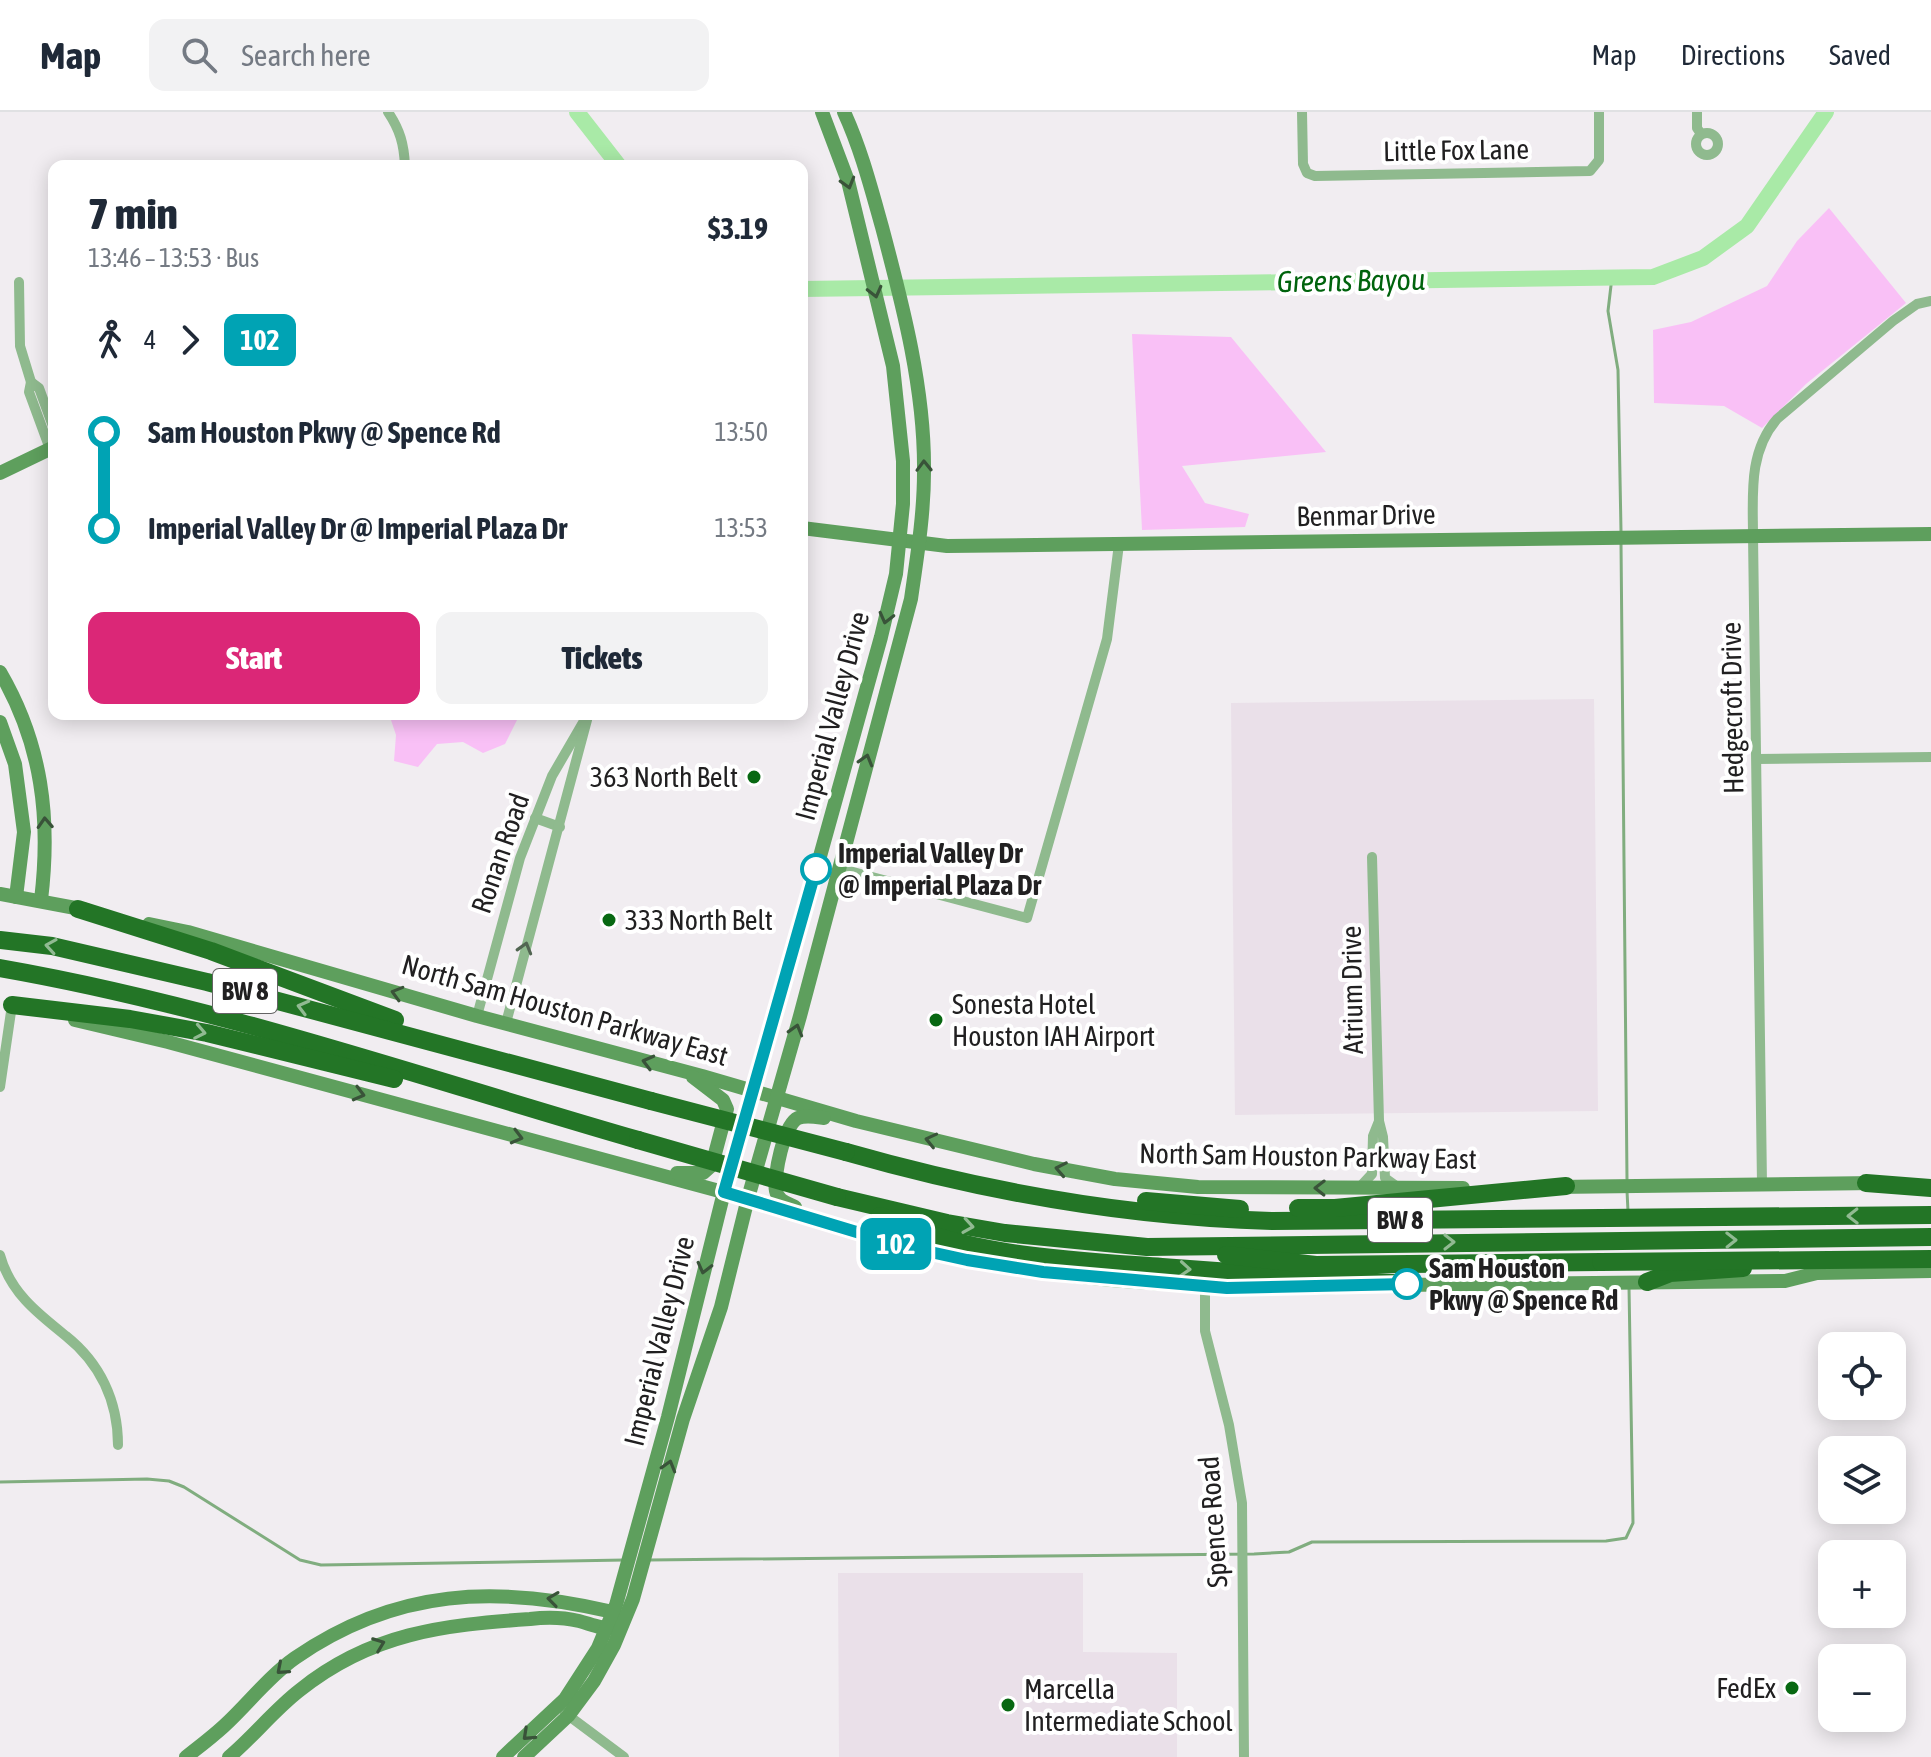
<!DOCTYPE html>
<html lang="en">
<head>
<meta charset="utf-8">
<style>
	:root { --surface:#fff; --page:#f2f2f3; --text:#1f2937; --muted:#747a83; --line:#e0e1e3; --accent:#db2777 }
	body { margin:0; font-family:"Asap Condensed",sans-serif; background:var(--page); color:var(--text); height:100vh; display:flex; flex-direction:column; font-size:30px; white-space:nowrap }
	* { box-sizing:border-box; margin:0 }
	p { font-size:26px; color:var(--muted) }
	.icon { flex:none; width:44px; height:44px; fill:none; stroke:currentColor; stroke-width:2; stroke-linecap:round; stroke-linejoin:round }
	.map { position:relative; flex:1; overflow:hidden }
	.panel { position:absolute; left:48px; top:48px; width:760px; height:560px; display:flex; flex-direction:column; background:var(--surface); border-radius:16px; box-shadow:0 4px 20px #0003 }
	.panel>* { flex:none }
	.badge { padding:0 16px; border-radius:12px; font-size:28px; line-height:52px }
	.fabs { position:absolute; left:1818px; top:1220px; display:grid; gap:16px }
	.fabs a { display:grid; place-items:center; width:88px; height:88px; border-radius:16px; background:var(--surface); box-shadow:0 4px 20px #0003; font-size:40px }
	.map>.badge { position:absolute; translate:-50% -50%; box-shadow:0 0 0 4px #fff }
	.legs { display:flex; align-items:center; gap:12px; height:88px; padding:0 40px; font-size:26px }
	.legs p { margin-inline-start:auto }
	.summary { display:flex; align-items:center; justify-content:space-between; height:136px; padding:0 40px }
	h1 { font-size:44px; font-weight:800; line-height:60px }
	.cta { display:flex; gap:16px; margin-top:auto; padding:16px 40px }
	.cta a { flex:1; height:92px; border-radius:16px; background:var(--accent); color:#fff; font-size:32px; font-weight:800; line-height:92px; text-align:center }
	.cta a+a { background:var(--page); color:var(--text) }
	ul { padding:0 40px; list-style:none }
	li { display:flex; align-items:center; gap:28px; height:96px; font-size:30px }
	li i { display:grid; place-items:center; width:12px; height:100%; margin:0 10px; background:currentColor }
	li i::after { content:''; width:20px; height:20px; margin:-10px; border:6px solid; border-radius:50%; background:var(--surface) }
	li p { margin-inline-start:auto }
	li:first-child i { background:linear-gradient(#0000 50%,currentColor 0) }
	li:last-child i { background:linear-gradient(currentColor 50%,#0000 0) }
	header { display:flex; align-items:center; gap:48px; box-sizing:border-box; height:112px; padding:0 40px; background:var(--surface); border-bottom:2px solid var(--line) }
	header strong { font-size:38px }
	nav { display:flex; gap:44px; margin-inline-start:auto; font-size:28px }
	.search { width:560px; height:72px; background:var(--page); display:flex; align-items:center; gap:20px; box-sizing:border-box; padding:0 28px; border-radius:16px; color:var(--muted); font-size:30px }
	.map>svg:first-child { display:block }
</style>
</head>
<body>
<header>
<strong>Map</strong>
<div class="search"><svg class="icon" aria-label="search" viewBox="0 0 24 24"><circle cx="10" cy="10" r="6"/><path d="M15 15l6 6"/></svg>Search here</div>
<nav><a>Map</a><a>Directions</a><a>Saved</a></nav>
</header>
<div class="map">
<svg width="1931" height="1645" viewBox="0 0 1931 1645">
	<rect width="100%" height="100%" fill="#f1edf1"/>
	<g fill="#eae0e9">
		<polygon points="1594,587 1598,999 1235,1003 1231,591"/>
		<polygon points="838,1461 1083,1461 1083,1540 1177,1541 1177,1645 839,1645"/>
	</g>
	<g fill="#f9c0f6">
		<polygon points="1829,96 1906,191 1806,272 1762,316 1724,294 1654,291 1653,218 1691,210 1767,174 1797,129"/>
		<polygon points="1132,222 1231,225 1326,340 1182,354 1205,391 1249,402 1245,415 1142,418"/>
		<polygon points="389,602 520,602 505,632 483,641 463,630 437,632 418,655 394,649 396,623"/>
	</g>
	<g fill="none" stroke-linecap="round" stroke-linejoin="round">
		<g stroke="#80ad7f" stroke-width="3">
			<polyline points="1612,165 1608,199 1618,258 1621,419"/>
			<polyline points="1621,431 1627,1067"/>
			<polyline points="1627,1079 1628,1099"/>
			<polyline points="0,1370 147,1367 169,1369 184,1375 300,1448 321,1453 625,1448"/>
			<polyline points="649,1448 1254,1442 1289,1440 1312,1430 1606,1429 1626,1426 1633,1411 1629,1175"/>
		</g>
		<g stroke="#a9eaa7" stroke-width="16">
			<polyline points="577,0 619,54"/>
			<polyline points="802,177 1653,165 1703,146 1747,114 1826,0"/>
		</g>
		<g stroke="#8fba8e" stroke-width="10">
			<path d="M 388,0 C 400,18 404,32 405,54"/>
			<polyline points="1302,0 1303,52 1307,61 1315,64 1590,59 1599,48 1599,0"/>
			<polyline points="1697,0 1697,16 1701,22"/>
			<circle cx="1707" cy="32" r="11"/>
			<polyline points="19,170 20,234 31,270"/>
			<polyline points="50,337 29,280 31,270 39,276 54,317"/>
			<polyline points="1757,647 1931,645"/>
			<polyline points="535,706 560,715"/>
			<polyline points="1372,745 1379,1009 1383,1025 1385,1066 1399,1076"/>
			<polyline points="838,756 1027,806 1107,527 1119,432"/>
			<polyline points="477,904 520,746 552,664 588,602"/>
			<polyline points="506,911 587,608"/>
			<polyline points="0,975 12,893"/>
			<path d="M 1762,1072 L 1753,424 C 1753,384 1748,340 1777,307 L 1893,209 L 1917,192 L 1931,189"/>
			<polyline points="1359,1076 1372,1062 1373,1024 1379,1009"/>
			<path d="M 0,1143 C 10,1180 37,1201 66,1224 C 100,1251 118,1289 118,1333"/>
			<polyline points="1205,1175 1205,1219 1229,1313 1242,1391 1244,1645"/>
			<polyline points="565,1601 624,1645"/>
		</g>
		<g stroke="#5e9f5d" stroke-width="14">
			<polyline points="0,361 54,335"/>
			<polyline points="802,416 947,434 1931,422"/>
			<path d="M 0,560 C 42,632 51,706 41,788"/>
			<polyline points="0,610 15,652 24,720 16,785"/>
			<polyline points="0,782 86,798"/>
			<polyline points="149,812 188,820 477,904 702,964 856,1009 1034,1052 1115,1067 1198,1075 1463,1076"/>
			<path d="M 75,908 L 168,930 C 349,979 530,1029 712,1077 C 776,1094 839,1117 903,1134 C 1044,1169 1192,1178 1336,1175"/>
			<polyline points="677,1061 703,1061 712,1053 727,997 723,988 693,965"/>
			<polyline points="1555,1075 1875,1071"/>
			<path d="M 795,1095 C 787,1091 778,1089 776,1079 C 773,1065 784,1012 798,1006 C 806,1003 816,1005 824,1006"/>
			<polyline points="1397,1173 1785,1169 1817,1161 1931,1159"/>
			<path d="M 186,1645 C 199,1635 212,1625 224,1614 C 248,1592 268,1565 295,1546 C 396,1476 497,1473 613,1500 L 618,1507"/>
			<path d="M 229,1645 C 254,1624 274,1598 300,1578 C 371,1521 443,1513 530,1507 C 546,1505 562,1505 579,1509 C 591,1512 602,1518 614,1515"/>
			<polyline points="503,1645 565,1587 598,1536 616,1493 668,1305 724,1080 807,791 881,525 896,462 903,392 903,349 893,254 848,69 822,0"/>
			<path d="M 524,1645 L 568,1604 L 594,1569 L 614,1533 L 633,1487 L 683,1307 L 721,1195 L 748,1086 L 800,904 L 911,487 C 917,445 924,403 924,360 C 925,278 903,194 882,115 C 871,76 861,37 844,0"/>
		</g>
		<g stroke="#237526" stroke-width="18">
			<polyline points="78,797 211,839 395,908"/>
			<polyline points="0,828 52,834 207,870 651,989"/>
			<path d="M 0,856 C 218,894 426,967 638,1028"/>
			<polyline points="12,893 130,907 207,921 394,967"/>
			<path d="M 846,1040 C 986,1080 1126,1105 1272,1109 L 1931,1103"/>
			<polyline points="1866,1071 1931,1076"/>
			<polyline points="837,1085 947,1111 1005,1121 1147,1135 1931,1125"/>
			<polyline points="1146,1089 1240,1097"/>
			<polyline points="1298,1096 1335,1096 1566,1074"/>
			<path d="M 880,1104 C 968,1144 1067,1148 1162,1155 C 1244,1161 1325,1167 1407,1172"/>
			<polyline points="1226,1143 1316,1153 1601,1150"/>
			<polyline points="1647,1170 1670,1161 1743,1156"/>
		</g>
		<g stroke="#237526" stroke-width="18">
			<polyline points="651,989 846,1040"/>
			<polyline points="638,1028 837,1085"/>
			<polyline points="1601,1150 1931,1147"/>
		</g>
	</g>
	<defs><path id="oneway-chevron" d="M-2-3.5L2.5 0L-2 3.5" fill="none" stroke-width="1.6" stroke-linecap="round" stroke-linejoin="round" transform="scale(2)"/></defs>
	<g stroke="#395339">
		<use href="#oneway-chevron" transform="translate(848 71) rotate(74)"/>
		<use href="#oneway-chevron" transform="translate(875 180) rotate(76)"/>
		<use href="#oneway-chevron" transform="translate(924 354) rotate(-91)"/>
		<use href="#oneway-chevron" transform="translate(886 506) rotate(104)"/>
		<use href="#oneway-chevron" transform="translate(866 648) rotate(-74)"/>
		<use href="#oneway-chevron" transform="translate(45 711) rotate(-93)"/>
		<use href="#oneway-chevron" transform="translate(397 881) rotate(-164)"/>
		<use href="#oneway-chevron" transform="translate(796 918) rotate(-74)"/>
		<use href="#oneway-chevron" transform="translate(648 950) rotate(-165)"/>
		<use href="#oneway-chevron" transform="translate(359 982) rotate(15)"/>
		<use href="#oneway-chevron" transform="translate(517 1025) rotate(15)"/>
		<use href="#oneway-chevron" transform="translate(931 1028) rotate(-167)"/>
		<use href="#oneway-chevron" transform="translate(1061 1057) rotate(-169)"/>
		<use href="#oneway-chevron" transform="translate(1320 1076) rotate(-179)"/>
		<use href="#oneway-chevron" transform="translate(704 1156) rotate(104)"/>
		<use href="#oneway-chevron" transform="translate(669 1354) rotate(-74)"/>
		<use href="#oneway-chevron" transform="translate(553 1487) rotate(-172)"/>
		<use href="#oneway-chevron" transform="translate(379 1532) rotate(-21)"/>
		<use href="#oneway-chevron" transform="translate(282 1557) rotate(139)"/>
		<use href="#oneway-chevron" transform="translate(528 1623) rotate(137)"/>
	</g>
	<g stroke="#91ba92">
		<use href="#oneway-chevron" transform="translate(51 834) rotate(-171)"/>
		<use href="#oneway-chevron" transform="translate(303 895) rotate(-165)"/>
		<use href="#oneway-chevron" transform="translate(200 920) rotate(11)"/>
		<use href="#oneway-chevron" transform="translate(1853 1104) rotate(179)"/>
		<use href="#oneway-chevron" transform="translate(968 1114) rotate(9)"/>
		<use href="#oneway-chevron" transform="translate(1731 1128) rotate(-1)"/>
		<use href="#oneway-chevron" transform="translate(1449 1130)"/>
		<use href="#oneway-chevron" transform="translate(1185 1157) rotate(4)"/>
	</g>
	<use stroke="#526552" href="#oneway-chevron" transform="translate(525 836) rotate(-74)"/>
	<g fill="none" stroke-linecap="round" stroke-linejoin="round">
		<defs>
			<polyline id="line-1" points="816,757 724,1080 903,1134 967,1148 1043,1160 1227,1176 1407,1172"/>
		</defs>
		<use href="#line-1" stroke="#fff" stroke-width="18"/>
		<use href="#line-1" stroke="#00a3b4" stroke-width="12"/>
	</g>
	<g fill="#086812" stroke="#fff" stroke-width="3">
		<circle cx="754" cy="665" r="8"/>
		<circle cx="609" cy="808" r="8"/>
		<circle cx="936" cy="908" r="8"/>
		<circle cx="1792" cy="1576" r="8"/>
		<circle cx="1008" cy="1593" r="8"/>
	</g>
	<g fill="#fff" stroke="#00a3b4" stroke-width="4">
		<circle cx="816" cy="757" r="14"/>
		<circle cx="1407" cy="1172" r="14"/>
	</g>
	<g text-anchor="middle" stroke-width="8" stroke-linejoin="round" paint-order="stroke">
		<g fill="#fff" stroke="#646364" stroke-width="2">
			<rect x="213" y="857" width="64" height="44" rx="6"/>
			<rect x="1368" y="1086" width="64" height="44" rx="6"/>
		</g>
		<g font-size="26" font-weight="bold" fill="#212021">
			<text x="245" y="888">BW 8</text>
			<text x="1400" y="1117">BW 8</text>
		</g>
		<g font-size="28" fill="#212021" stroke="#fff">
			<text transform="translate(1456 38) rotate(-1)" y="10">Little Fox Lane</text>
			<text transform="translate(1366 403) rotate(-1)" y="10">Benmar Drive</text>
			<text transform="translate(1732 596) rotate(-91)" y="10">Hedgecroft Drive</text>
			<text transform="translate(832 604) rotate(-75)" y="10">Imperial Valley Drive</text>
			<text transform="translate(500 741) rotate(-71)" y="10">Ronan Road</text>
			<text transform="translate(1352 878) rotate(-91)" y="10">Atrium Drive</text>
			<text transform="translate(565 898) rotate(16)" y="10">North Sam Houston Parkway East</text>
			<text transform="translate(1308 1044) rotate(1)" y="10">North Sam Houston Parkway East</text>
			<text transform="translate(659 1229) rotate(-76)" y="10">Imperial Valley Drive</text>
			<text transform="translate(1213 1410) rotate(-94)" y="10">Spence Road</text>
		</g>
		<g font-size="28" fill="#212021" stroke="#fff" text-anchor="start">
			<text x="738" y="675" text-anchor="end">363 North Belt</text>
			<text x="625" y="818">333 North Belt</text>
			<text x="952" y="902">Sonesta Hotel<tspan x="952" dy="32">Houston IAH Airport</tspan></text>
			<text x="1776" y="1586" text-anchor="end">FedEx</text>
			<text x="1024" y="1587">Marcella<tspan x="1024" dy="32">Intermediate School</tspan></text>
		</g>
		<g font-size="28" font-weight="bold" fill="#212021" stroke="#fff" text-anchor="start">
			<text x="838" y="751">Imperial Valley Dr<tspan x="838" dy="32">@ Imperial Plaza Dr</tspan></text>
			<text x="1429" y="1166">Sam Houston<tspan x="1429" dy="32">Pkwy @ Spence Rd</tspan></text>
		</g>
		<g font-size="30" font-style="italic" fill="#00630d" stroke="#fff">
			<text transform="translate(1351 169) rotate(-1)" y="10">Greens Bayou</text>
		</g>
	</g>
</svg>
<div class="fabs">
<a><svg class="icon" aria-label="locate" viewBox="0 0 24 24"><circle cx="12" cy="12" r="6"/><path d="M12 2v4M12 18v4M2 12h4M18 12h4"/></svg></a>
<a><svg class="icon" aria-label="layers" viewBox="0 0 24 24"><path d="M12 4l9 5-9 5-9-5zM3 14l9 5 9-5"/></svg></a>
<a>+</a>
<a>−</a>
</div>
<b class="badge" style="left:896px;top:1132px;background:#00a3b4;color:#fff">102</b>
<section class="panel">
<div class="summary"><div><h1>7 min</h1><p>13:46 – 13:53 · Bus</p></div><b>$3.19</b></div>
<div class="legs"><svg class="icon" aria-label="walk" viewBox="0 0 24 24"><circle cx="13" cy="4" r="2"/><path d="M13 8l-2 6 4 7M11 14l-3 7M7 12l3-4h3l4 4"/></svg>4<svg class="icon" aria-label="forward" viewBox="0 0 24 24"><path d="M9 5l7 7-7 7"/></svg><b class="badge" style="background:#00a3b4;color:#fff">102</b></div>
<ul>
<li><i style="color:#00a3b4"></i><b>Sam Houston Pkwy @ Spence Rd</b><p>13:50</p></li>
<li><i style="color:#00a3b4"></i><b>Imperial Valley Dr @ Imperial Plaza Dr</b><p>13:53</p></li>
</ul>
<div class="cta"><a>Start</a><a>Tickets</a></div>
</section>
</div>
</body>
</html>
